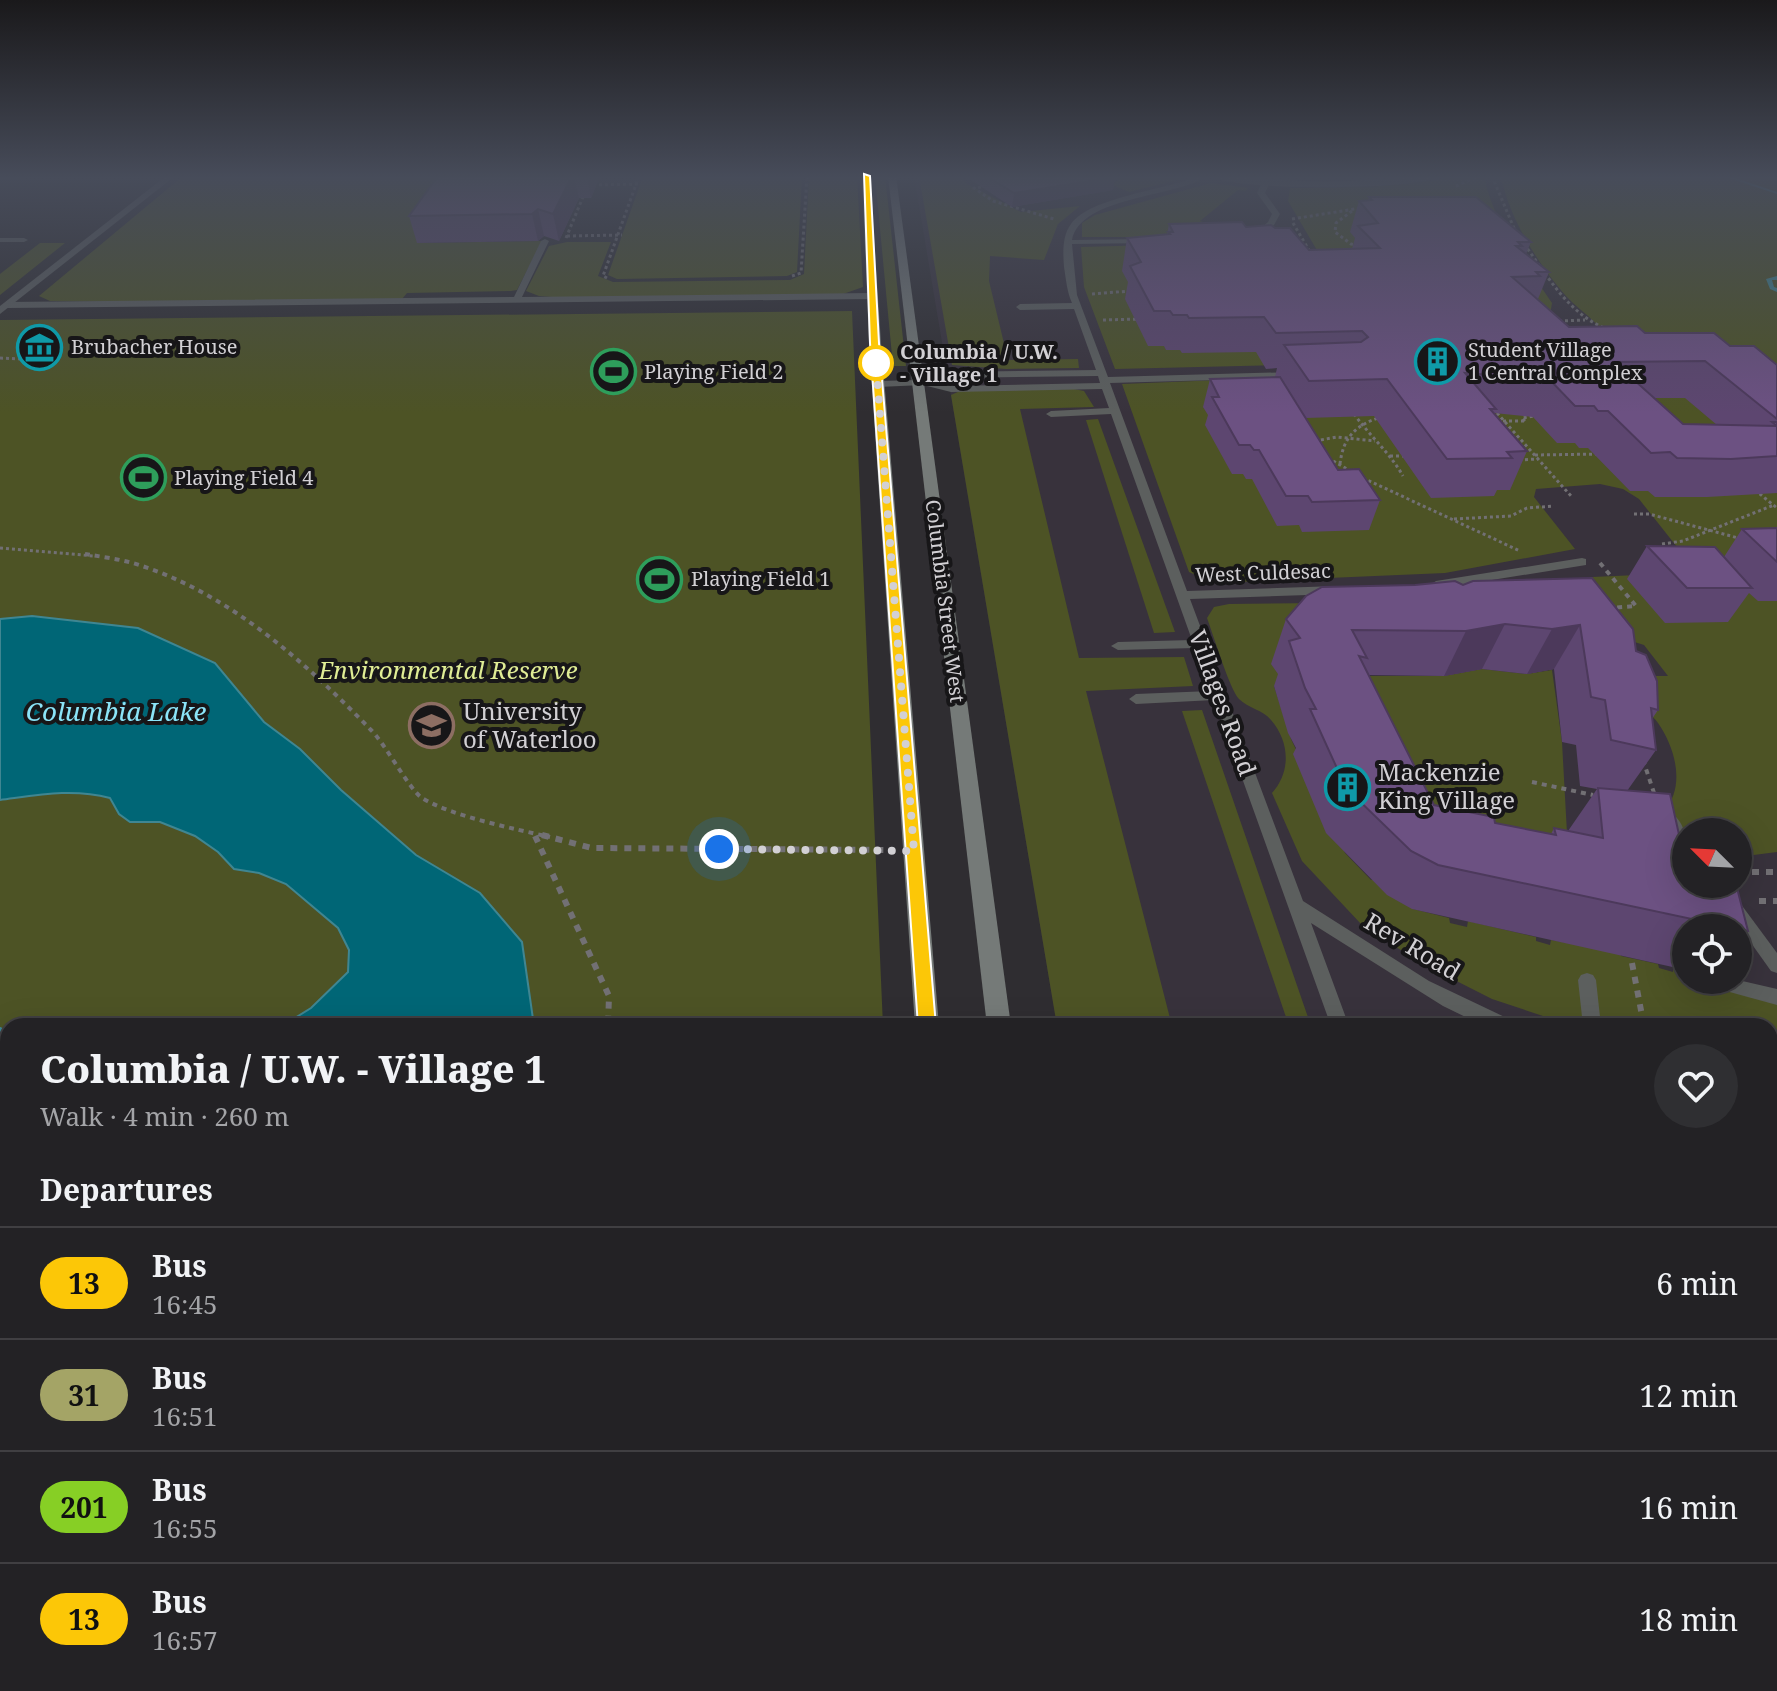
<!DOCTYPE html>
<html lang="en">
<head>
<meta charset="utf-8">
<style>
	:root { --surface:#232225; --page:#2f2f32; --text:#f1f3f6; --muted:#a3a4a7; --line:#403f42 }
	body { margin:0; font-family:"Noto Serif",serif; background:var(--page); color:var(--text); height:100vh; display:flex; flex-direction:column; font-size:30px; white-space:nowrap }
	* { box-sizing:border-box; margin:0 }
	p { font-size:26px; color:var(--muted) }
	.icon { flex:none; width:44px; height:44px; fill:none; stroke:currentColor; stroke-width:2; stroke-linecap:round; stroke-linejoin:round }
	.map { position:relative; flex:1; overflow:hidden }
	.drawer { position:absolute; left:0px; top:1018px; width:1778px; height:674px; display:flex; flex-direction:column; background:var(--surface); border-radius:24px 24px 0 0; box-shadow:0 8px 32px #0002,0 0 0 2px var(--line) }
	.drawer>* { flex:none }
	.badge { padding:0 16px; border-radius:26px; font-size:28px; line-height:52px }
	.needle { width:52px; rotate:294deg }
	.controls { position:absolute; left:1672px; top:818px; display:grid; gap:16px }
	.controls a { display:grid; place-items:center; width:80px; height:80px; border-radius:50%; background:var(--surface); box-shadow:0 8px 32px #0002,0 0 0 2px var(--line); font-size:40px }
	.you { position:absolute; width:40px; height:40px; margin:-20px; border:6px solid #fff; border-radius:50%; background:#1a73e8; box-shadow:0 0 0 12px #1a73e833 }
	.map>.badge { position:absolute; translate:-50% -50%; box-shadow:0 0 0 4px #fff }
	h2 { padding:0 40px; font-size:30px; line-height:72px }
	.round { display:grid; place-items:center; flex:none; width:84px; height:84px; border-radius:42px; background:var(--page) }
	.head { display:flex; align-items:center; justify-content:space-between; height:136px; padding:0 40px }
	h1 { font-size:38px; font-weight:800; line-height:60px }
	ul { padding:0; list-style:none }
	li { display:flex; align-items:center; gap:24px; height:112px; padding:0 40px; border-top:2px solid var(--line) }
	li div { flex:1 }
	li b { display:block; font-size:30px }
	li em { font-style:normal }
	li .badge { min-width:88px; font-weight:700; text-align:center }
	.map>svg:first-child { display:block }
</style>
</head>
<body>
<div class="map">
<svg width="1777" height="1691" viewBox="0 0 1777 1691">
	<rect width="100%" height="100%" fill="#2f2d31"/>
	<path fill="#38323c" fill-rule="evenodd" d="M 914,176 L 1777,176 L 1777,1691 L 1169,1691 L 1168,1684 L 1770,1684 L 1770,1026 L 1057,1026 ZM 1686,832 L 1738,832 L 1738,884 L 1686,884 ZM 1686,928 L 1738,928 L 1738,980 L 1686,980 Z"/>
	<g fill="#4d5325">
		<polygon points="183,176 464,176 418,243 542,241 517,290 511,291 407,293 402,299 123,302 50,301 39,296"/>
		<polygon points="643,176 802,176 797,272 787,276 617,279 608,275"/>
		<polygon points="809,176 857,176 863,287 843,294 565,298 539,296 526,291 549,246 567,242 611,242 598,276 613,282 790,280 804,274"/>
		<polygon points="875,176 885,176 906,366 893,366"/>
		<polygon points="919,176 958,176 969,185 1021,212 1080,206 1058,224 1044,260 990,256 989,281 1008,360 1078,359 1079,368 1006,369 952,365"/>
		<polygon points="1116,176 1172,176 1181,179 1129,192 1113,185 1118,179"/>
		<path d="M 1456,176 L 1484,176 C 1493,223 1526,264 1552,303 L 1550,315 L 1283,365 L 1115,369 L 1084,287 L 1081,247 L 1189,244 L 1318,252 L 1288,201 L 1290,188 C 1346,188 1401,188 1456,176 Z"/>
		<path d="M 1501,176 L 1777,176 L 1777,852 L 1738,857 L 1738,832 L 1686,832 L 1686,836 L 1663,812 C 1686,788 1676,749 1658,723 C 1652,714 1641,710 1635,701 C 1631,695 1630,683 1629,676 L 1668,676 L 1644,645 L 1622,638 L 1606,614 L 1592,577 L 1683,573 L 1681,552 L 1639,499 L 1623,489 L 1600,484 L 1536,489 L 1534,497 L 1575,549 L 1445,573 L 1213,583 L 1189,572 L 1122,384 L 1245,379 L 1598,326 C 1590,316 1576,307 1566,296 C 1538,264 1509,218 1501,176 Z"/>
		<polygon points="1211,183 1248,188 1245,191 1238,190 1200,221 1209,224 1169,237 1082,237 1082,223 1095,215"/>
		<polygon points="40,243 65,243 0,295 0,274"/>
		<polygon points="852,311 883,1026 8,1026 8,1684 912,1684 913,1691 0,1691 0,320"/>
		<polygon points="1074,389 1084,391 1094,407 1020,409 1079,658 1184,657 1193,686 1086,691 1172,1026 1057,1026 951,395 960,391"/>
		<polygon points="1098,419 1175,632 1154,633 1086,420"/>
		<path d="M 1433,602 L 1274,686 L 1291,739 L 1345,853 L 1371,880 L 1380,877 L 1412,900 L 1413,909 L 1449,918 L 1450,923 L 1467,927 L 1468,921 L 1536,937 L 1536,941 L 1550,945 L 1551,940 L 1620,952 L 1621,956 L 1658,964 L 1659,968 L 1673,972 L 1673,967 L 1686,970 L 1686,980 C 1710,980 1761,978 1777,998 L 1777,1085 L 1770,1084 L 1770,1026 L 1573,1026 L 1492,999 L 1419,962 L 1361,924 L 1302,861 L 1272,793 C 1291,772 1290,742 1271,720 C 1263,710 1248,708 1239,699 C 1230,690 1213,634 1207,618 L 1214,607 L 1229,604 Z"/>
		<polygon points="1482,669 1527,674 1552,670 1562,742 1567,833 1467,867 1356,676 1444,676"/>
		<polygon points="1202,710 1311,1026 1289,1026 1182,711"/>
		<polygon points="1168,1684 1333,1684 1334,1691 1169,1691"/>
	</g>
	<g fill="#006676" stroke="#3f8692" stroke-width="2">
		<path d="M 32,616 L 138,628 L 215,663 L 264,722 L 300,749 L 341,790 L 416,855 L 480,893 L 522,942 L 534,1026 L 282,1026 L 311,1008 L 348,972 L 349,950 L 338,928 L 286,884 L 259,873 L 234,869 L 218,852 L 195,836 L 160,822 L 130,822 L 119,814 L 110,798 C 72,788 38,795 0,800 L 0,619 Z"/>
		<polygon points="0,1028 8,1032 8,1684 312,1684 307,1691 0,1691"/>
	</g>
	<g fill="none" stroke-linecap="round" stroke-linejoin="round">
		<g fill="#3f8692" fill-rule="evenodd">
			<polygon points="1723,176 1729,176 1777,192 1777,194"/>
			<polygon points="1777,276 1777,280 1772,280 1774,287 1777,288 1777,292 1770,289 1766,279"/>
		</g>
		<g stroke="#727074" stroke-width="3" stroke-dasharray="3 3" stroke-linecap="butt">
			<polyline points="1492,176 1516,233"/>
			<polyline points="593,185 639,184"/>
			<polyline points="1456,186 1479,176"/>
			<polyline points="981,187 974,188 993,201 1054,219"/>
			<polyline points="1352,211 1336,223 1335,232 1351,244 1359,245"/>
			<polyline points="1292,219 1361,208"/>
			<polyline points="1293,223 1310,252"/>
			<polyline points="567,236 622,235"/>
			<polyline points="566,238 585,192"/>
			<path d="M 1524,244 C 1548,276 1566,311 1604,328"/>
			<polyline points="792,276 801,273 807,176"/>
			<polyline points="607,278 603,276 639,176"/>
			<polyline points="1092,294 1130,291"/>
			<polyline points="1103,320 1141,319"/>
			<polyline points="1559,321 1585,320"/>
			<polyline points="0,358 45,360 56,352"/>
			<polyline points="1497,413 1571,496"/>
			<path d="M 1354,414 C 1370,436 1390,453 1403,476"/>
			<polyline points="1497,421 1527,421"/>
			<polyline points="1525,421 1522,418 1534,416"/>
			<polyline points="1315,441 1337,437 1375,441"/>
			<polyline points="1535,455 1601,454"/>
			<polyline points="1390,456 1407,456"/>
			<polyline points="1328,458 1354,473"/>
			<polyline points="1519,460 1538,459"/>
			<path d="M 1340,464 C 1343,437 1356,425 1381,417"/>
			<polyline points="1363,478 1520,551"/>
			<polyline points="1755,490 1777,508"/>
			<polyline points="1634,514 1649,514 1742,539"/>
			<polyline points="1454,519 1511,516 1527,508 1554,506"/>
			<polyline points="1662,544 1683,541 1774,505"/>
			<polyline points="0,548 94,556"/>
		</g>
		<g stroke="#727074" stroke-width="4" stroke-dasharray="5 5" stroke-linecap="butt">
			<path d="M 85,554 C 102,557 121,559 139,565 C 230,594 306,663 371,730 C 386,745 409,789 422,798 C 451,816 515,829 550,837"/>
			<polyline points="1600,563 1636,606 1610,608"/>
			<polyline points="1643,760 1655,796"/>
			<polyline points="1532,782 1593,795"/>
		</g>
		<g stroke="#727074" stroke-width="6" stroke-dasharray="7 7" stroke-linecap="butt">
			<polyline points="542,835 592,848 889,850"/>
			<polyline points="535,836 609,996 608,1026"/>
			<polyline points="1738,872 1777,872"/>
			<polyline points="1759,901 1777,901"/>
			<polyline points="1632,963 1644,1026"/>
		</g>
		<g stroke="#727074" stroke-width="7" stroke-dasharray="9 9" stroke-linecap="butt">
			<polyline points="1770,1414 1777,1425"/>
			<polyline points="598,1684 598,1691"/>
		</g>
		<g fill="#5c5f5e" fill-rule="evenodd">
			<polygon points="0,176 84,176 0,179"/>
			<path d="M 1198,176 L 1208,176 C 1174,198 1081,196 1072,240 L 1147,239 L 1151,241 L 1147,243 L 1072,244 L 1077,295 L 1108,377 L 1294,372 L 1299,375 L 1294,378 L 1110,383 L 1187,591 L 1337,586 L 1343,590 L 1337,594 L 1190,599 L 1303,901 L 1429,981 L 1511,1020 L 1513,1026 L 1484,1026 L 1443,1006 L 1311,923 L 1349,1026 L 1331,1026 L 1214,700 L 1136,704 L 1129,699 L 1136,694 L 1211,691 L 1195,648 L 1118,650 L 1111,646 L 1118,642 L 1192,640 L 1111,414 L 1051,417 L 1046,414 L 1051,411 L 1109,408 L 1102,389 L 951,392 L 923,385 L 878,387 L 873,384 L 878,381 L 918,380 L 950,372 L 1096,370 L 1074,309 L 1020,310 L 1016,307 L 1020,304 L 1072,303 C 1067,292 1066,279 1064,267 C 1063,253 1062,236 1071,224 C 1090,197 1166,190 1198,176 ZM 1098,376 L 1100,383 L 951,386 L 933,382 L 950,378 Z"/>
			<polygon points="1263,180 1270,182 1265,193 1280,214 1274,225 1254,240 1250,238 1268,222 1272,214 1257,193"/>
			<polygon points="0,238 24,238 28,240 24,242 0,242"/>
			<polygon points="545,239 549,241 522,297 872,293 876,296 872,299 7,308 3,305 7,302 514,297 541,241"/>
			<polygon points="1582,558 1586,559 1586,565 1436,589 1430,585 1436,581"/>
			<path d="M 1667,811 C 1683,818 1686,834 1686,849 L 1680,847 L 1659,817 Z"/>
			<polygon points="1709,884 1726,884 1777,953 1777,973 1771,971"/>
			<polygon points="1587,973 1593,975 1596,980 1601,1026 1583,1026 1578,980 1581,975"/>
			<polygon points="1738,980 1777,989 1777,1005 1726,991 1723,986 1726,981"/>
			<polygon points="1770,1092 1777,1093 1777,1111 1770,1110"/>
			<rect x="1770" y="1487" width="7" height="24"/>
			<polygon points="1566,1684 1594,1684 1597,1691 1569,1691"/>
		</g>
		<g fill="#5c5f5e" fill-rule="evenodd">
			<polygon points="166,176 175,176 0,314 0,306"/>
			<path d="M 1208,176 L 1326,182 L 1443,176 C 1415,191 1235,191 1208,176 Z"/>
		</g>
		<g fill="#757a78" fill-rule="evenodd">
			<polygon points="862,176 870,176 881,343 939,1026 915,1026 869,343"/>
			<polygon points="888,176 896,176 1011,1026 987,1026"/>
			<polygon points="959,1684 993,1684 994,1691 960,1691"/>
			<polygon points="1066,1684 1100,1684 1101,1691 1067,1691"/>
		</g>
	</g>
	<g fill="#5d4670" fill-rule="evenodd">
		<polygon points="439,176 600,176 591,198 579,198 559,241 544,236 538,241 417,243 409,216"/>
		<polygon points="972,176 1111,176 1115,177 1113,190 1012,207 971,180"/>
		<path d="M 1369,197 L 1531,242 L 1526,254 L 1549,272 L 1538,299 L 1569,327 L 1645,333 L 1730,346 L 1777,365 L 1777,493 L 1707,497 L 1655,497 L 1648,491 L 1630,491 L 1588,448 L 1579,448 L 1575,443 L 1557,443 L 1533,417 L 1494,413 L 1527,451 L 1510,490 L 1497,490 L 1494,496 L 1431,498 L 1374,416 L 1305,418 L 1338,470 L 1380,500 L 1369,530 L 1302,532 L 1299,525 L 1277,526 L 1252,479 L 1246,479 L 1243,474 L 1232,474 L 1205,425 L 1208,415 L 1203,407 L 1210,379 L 1275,377 L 1277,368 L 1266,369 L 1256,352 L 1182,353 L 1180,350 L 1166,350 L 1164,346 L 1148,346 L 1125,299 L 1128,282 L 1122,271 L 1127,238 L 1167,235 L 1169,224 L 1246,227 L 1275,228 L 1309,250 L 1352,249 L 1355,238 L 1350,232 L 1359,201 L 1368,201 ZM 1653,398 L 1685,398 L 1717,425 L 1683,424 Z"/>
		<polygon points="1777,528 1777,601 1758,601 1749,593 1728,622 1665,623 1627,579 1647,546 1724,557 1742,529"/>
		<path d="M 1592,578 L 1636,651 L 1658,710 L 1652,719 L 1656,750 L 1627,791 L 1748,931 L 1738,941 L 1738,928 L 1686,928 L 1686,970 L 1412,909 L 1387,895 L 1326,833 L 1293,754 L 1296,748 L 1288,733 L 1274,686 L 1278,674 L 1271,664 L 1286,619 L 1463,585 ZM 1482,669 L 1527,674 L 1554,669 L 1562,742 L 1576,745 L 1580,786 L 1597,789 L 1568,831 L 1554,828 L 1551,834 L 1495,823 L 1434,805 L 1368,675 L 1444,676 Z"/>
		<polygon points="1770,1249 1777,1252 1777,1333 1770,1325"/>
		<polygon points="1730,1684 1770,1684 1777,1691 1730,1691"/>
	</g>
	<g fill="#4c395b">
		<polygon points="572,176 574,176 579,198 559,241 553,214"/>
		<polygon points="587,176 600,176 591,198"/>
		<polygon points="1115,177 1113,190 1012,207 1014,193"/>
		<polygon points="538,209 544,236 538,241 532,214"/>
		<polygon points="1505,624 1482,669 1444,676 1466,631"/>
		<polygon points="1580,625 1554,669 1527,674 1552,629"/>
	</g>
	<g fill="#6c5182" stroke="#4c395b" stroke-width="2">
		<polygon points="438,176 572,176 553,214 538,209 532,214 409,216"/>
		<polygon points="986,176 1111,176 1115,177 1014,193"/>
		<polygon points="1369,197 1476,197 1531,242 1518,242 1522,246 1516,246 1549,272 1536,272 1540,276 1512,277 1569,327 1637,326 1645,333 1714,333 1730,346 1754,346 1777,365 1777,419 1705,361 1614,362 1683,424 1777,426 1772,422 1777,422 1777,456 1731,459 1677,458 1670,452 1651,453 1608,411 1598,411 1594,406 1575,406 1550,380 1465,373 1496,409 1490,409 1527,451 1507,452 1512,458 1447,459 1387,379 1309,381 1284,345 1361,342 1368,337 1362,331 1276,333 1264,317 1189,318 1187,315 1173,315 1170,311 1154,311 1130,266 1141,262 1127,238 1170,234 1168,232 1173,232 1169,224 1242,222 1246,227 1271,225 1275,228 1290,228 1309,250 1380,248 1358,226 1378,223 1359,201 1372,200"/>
		<polygon points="1280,377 1338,470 1359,469 1380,500 1312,502 1308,496 1286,496 1259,450 1254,450 1250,445 1239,445 1212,397 1219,397 1210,379"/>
		<polygon points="1777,528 1777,562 1742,529"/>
		<polygon points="1647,546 1715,547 1752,588 1687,588"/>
		<polygon points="1592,578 1633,629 1636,651 1646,655 1657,681 1658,710 1651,708 1656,750 1611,740 1605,700 1591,697 1580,625 1552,629 1505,624 1466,631 1352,630 1367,658 1359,656 1434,805 1494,817 1495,823 1556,835 1554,828 1603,838 1598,788 1670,794 1684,857 1686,858 1686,884 1736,884 1748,931 1438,865 1411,851 1346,788 1310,709 1316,709 1305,688 1289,641 1300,638 1286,619 1306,596 1322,587 1415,585 1455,581 1463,585 1473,581"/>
		<polygon points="1770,1249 1777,1252 1777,1293 1770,1291"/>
		<polygon points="1770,1637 1777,1640 1777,1691 1769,1691"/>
	</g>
	<linearGradient id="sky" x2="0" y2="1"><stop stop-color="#1a191b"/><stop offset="0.43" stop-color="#474c5a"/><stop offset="1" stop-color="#474c5a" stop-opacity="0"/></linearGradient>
	<rect width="1777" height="413" fill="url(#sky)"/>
	<polygon fill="#fcc707" stroke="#fff" stroke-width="2" points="864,174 870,176 879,343 936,1026 933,1031 921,1031 918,1026 870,343"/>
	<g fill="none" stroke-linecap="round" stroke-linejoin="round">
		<polyline stroke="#d2d0d4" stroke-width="8" stroke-dasharray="0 14.4" points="719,849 914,851 876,363"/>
	</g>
	<defs>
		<symbol id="museum-ring" viewBox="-11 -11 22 22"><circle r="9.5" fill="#171618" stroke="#0f9aa8" stroke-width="1.5"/><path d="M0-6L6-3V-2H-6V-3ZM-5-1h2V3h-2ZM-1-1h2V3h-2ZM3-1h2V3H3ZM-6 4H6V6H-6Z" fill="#0f9aa8"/></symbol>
		<symbol id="building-ring" viewBox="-11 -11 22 22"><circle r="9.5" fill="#171618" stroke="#0f9aa8" stroke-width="1.5"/><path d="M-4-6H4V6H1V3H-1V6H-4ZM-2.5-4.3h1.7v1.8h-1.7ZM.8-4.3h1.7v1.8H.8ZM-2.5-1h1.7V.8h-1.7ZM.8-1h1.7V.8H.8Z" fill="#0f9aa8"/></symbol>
		<symbol id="stadium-ring" viewBox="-11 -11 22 22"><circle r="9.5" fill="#171618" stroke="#2e9e5b" stroke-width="1.5"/><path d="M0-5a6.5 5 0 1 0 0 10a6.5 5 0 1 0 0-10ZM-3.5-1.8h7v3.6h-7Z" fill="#2e9e5b"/></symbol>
		<symbol id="university-ring" viewBox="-11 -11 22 22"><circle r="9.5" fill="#171618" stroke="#8d6e63" stroke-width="1.5"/><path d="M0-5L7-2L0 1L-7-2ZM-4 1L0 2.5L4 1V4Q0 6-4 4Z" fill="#8d6e63"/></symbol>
	</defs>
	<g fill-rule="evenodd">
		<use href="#museum-ring" x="14" y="322" width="51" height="51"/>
		<use href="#building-ring" x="1412" y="336" width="51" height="51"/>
		<use href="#stadium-ring" x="588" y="346" width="51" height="51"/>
		<use href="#stadium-ring" x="118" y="452" width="51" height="51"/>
		<use href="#stadium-ring" x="634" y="554" width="51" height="51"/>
		<use href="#university-ring" x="406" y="700" width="51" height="51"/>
		<use href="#building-ring" x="1322" y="762" width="51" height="51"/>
	</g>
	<circle fill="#fff" stroke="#fcc707" stroke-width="4" cx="876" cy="363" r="16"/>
	<g text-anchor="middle" stroke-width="8" stroke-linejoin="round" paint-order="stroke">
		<g font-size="20" fill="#d2d0d4" stroke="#171618" text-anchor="start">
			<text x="71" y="354">Brubacher House</text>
			<text x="1468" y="357">Student Village<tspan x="1468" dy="23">1 Central Complex</tspan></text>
			<text x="644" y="379">Playing Field 2</text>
			<text x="174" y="485">Playing Field 4</text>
			<text x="691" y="586">Playing Field 1</text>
		</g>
		<g font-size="20" font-weight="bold" fill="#d2d0d4" stroke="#171618" text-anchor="start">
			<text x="900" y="359">Columbia / U.W.<tspan x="900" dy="23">- Village 1</tspan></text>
		</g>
		<g font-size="20" fill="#d2d0d4" stroke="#171618">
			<text transform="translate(1263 573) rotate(-2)" y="7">West Culdesac</text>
			<text transform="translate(945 601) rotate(83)" y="7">Columbia Street West</text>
		</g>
		<g font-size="24" font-style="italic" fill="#e0ed95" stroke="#171618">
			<text x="448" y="679">Environmental Reserve</text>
		</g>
		<g font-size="24" fill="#d2d0d4" stroke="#171618">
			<text transform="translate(1222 703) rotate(70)" y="8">Villages Road</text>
			<text transform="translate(1412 947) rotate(31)" y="8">Rev Road</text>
		</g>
		<g font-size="24" fill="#d2d0d4" stroke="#171618" text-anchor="start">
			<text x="463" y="720">University<tspan x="463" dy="28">of Waterloo</tspan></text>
			<text x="1378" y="781">Mackenzie<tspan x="1378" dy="28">King Village</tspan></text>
		</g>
		<g font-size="26" font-style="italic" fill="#8be4f8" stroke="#171618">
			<text x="116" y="721">Columbia Lake</text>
		</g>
	</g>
</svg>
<div class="controls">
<a><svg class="needle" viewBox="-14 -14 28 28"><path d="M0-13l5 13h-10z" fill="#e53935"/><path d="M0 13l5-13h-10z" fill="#a3a4a7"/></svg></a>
<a><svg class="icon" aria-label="locate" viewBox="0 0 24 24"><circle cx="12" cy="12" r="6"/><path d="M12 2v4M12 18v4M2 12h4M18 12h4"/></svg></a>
</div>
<div class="you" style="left:719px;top:849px"></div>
<section class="drawer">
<div class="head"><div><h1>Columbia / U.W. - Village 1</h1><p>Walk · 4 min · 260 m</p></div><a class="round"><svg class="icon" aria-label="heart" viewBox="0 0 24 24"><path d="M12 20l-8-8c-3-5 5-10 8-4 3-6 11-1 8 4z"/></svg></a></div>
<h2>Departures</h2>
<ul>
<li><span class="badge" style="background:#fcc707;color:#111">13</span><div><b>Bus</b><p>16:45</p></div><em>6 min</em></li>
<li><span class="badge" style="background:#a4a466;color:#111">31</span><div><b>Bus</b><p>16:51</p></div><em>12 min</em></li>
<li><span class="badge" style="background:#87cf25;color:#111">201</span><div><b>Bus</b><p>16:55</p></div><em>16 min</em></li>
<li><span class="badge" style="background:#fcc707;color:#111">13</span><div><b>Bus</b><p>16:57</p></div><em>18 min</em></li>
</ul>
</section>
</div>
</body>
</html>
